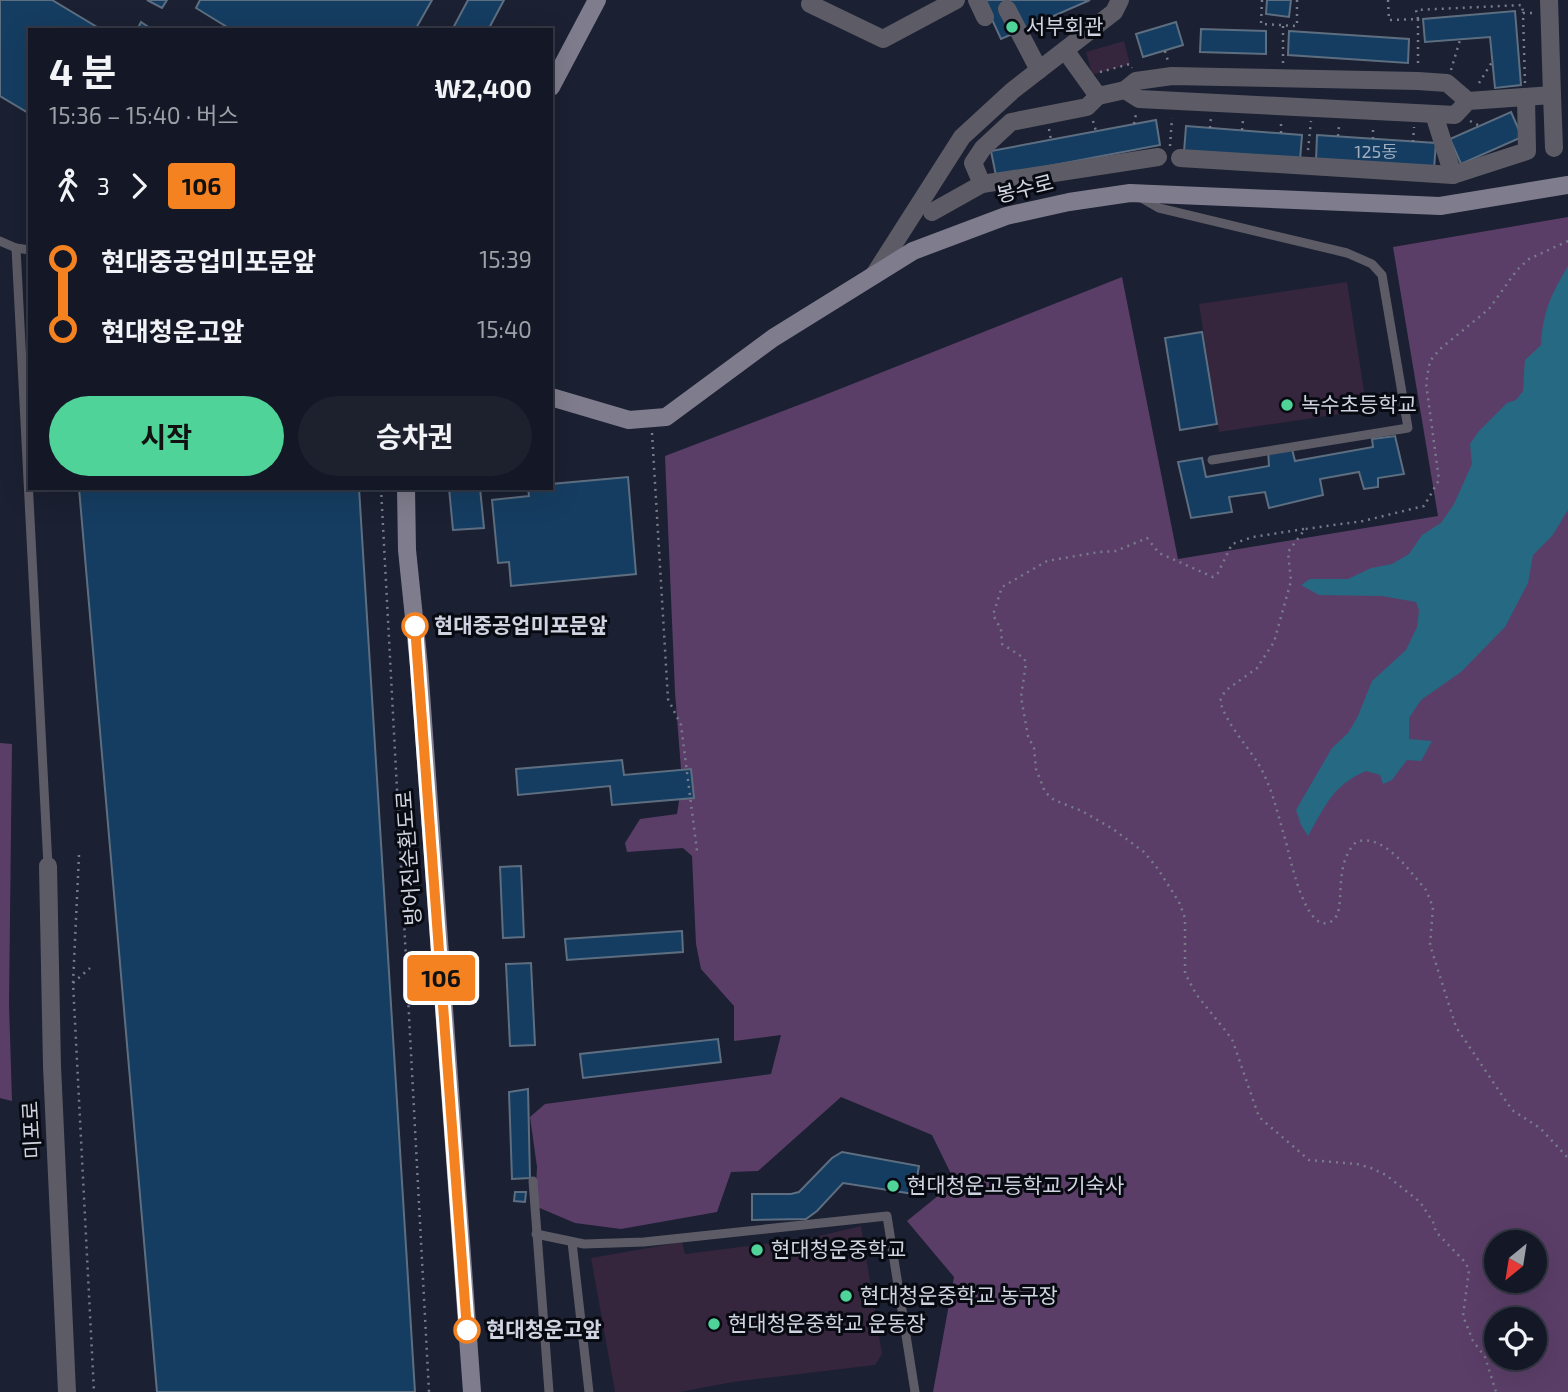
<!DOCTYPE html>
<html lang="ko">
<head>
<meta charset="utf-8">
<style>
	:root { --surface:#141826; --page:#1d212e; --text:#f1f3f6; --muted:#9da0a7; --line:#333743; --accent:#50d398 }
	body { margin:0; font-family:"Exo 2","Noto Sans KR",sans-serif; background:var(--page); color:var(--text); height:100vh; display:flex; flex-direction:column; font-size:26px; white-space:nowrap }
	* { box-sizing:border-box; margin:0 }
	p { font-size:23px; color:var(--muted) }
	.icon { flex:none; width:38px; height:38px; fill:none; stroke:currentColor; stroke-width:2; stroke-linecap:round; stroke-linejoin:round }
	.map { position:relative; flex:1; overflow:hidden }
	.drawer { position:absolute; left:28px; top:28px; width:525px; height:462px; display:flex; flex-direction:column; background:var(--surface); border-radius:0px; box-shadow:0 7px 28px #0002,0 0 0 2px var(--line) }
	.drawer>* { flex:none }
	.badge { padding:0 14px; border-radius:5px; font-size:24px; line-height:46px }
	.needle { width:46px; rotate:210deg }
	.controls { position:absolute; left:1484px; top:1230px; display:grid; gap:14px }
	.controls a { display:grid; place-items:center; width:63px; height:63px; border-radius:50%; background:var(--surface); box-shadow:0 7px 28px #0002,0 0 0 2px var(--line); font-size:35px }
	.map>.badge { position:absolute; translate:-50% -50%; box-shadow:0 0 0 4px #fff }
	.legs { display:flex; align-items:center; gap:10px; height:77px; padding:0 21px; font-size:23px }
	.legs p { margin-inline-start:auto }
	.head { display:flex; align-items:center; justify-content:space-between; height:119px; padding:0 21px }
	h1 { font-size:38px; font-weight:700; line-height:52px }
	.button { display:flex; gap:14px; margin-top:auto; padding:14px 21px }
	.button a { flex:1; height:80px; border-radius:42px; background:var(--accent); color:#111; font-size:28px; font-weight:700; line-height:80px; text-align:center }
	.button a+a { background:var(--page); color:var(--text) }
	ul { padding:0 21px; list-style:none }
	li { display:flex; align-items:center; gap:24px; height:70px; font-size:26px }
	li i { display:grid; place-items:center; width:10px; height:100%; margin:0 9px; background:currentColor }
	li i::after { content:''; width:18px; height:18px; margin:-9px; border:5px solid; border-radius:50%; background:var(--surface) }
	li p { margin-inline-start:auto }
	li:first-child i { background:linear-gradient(#0000 50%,currentColor 0) }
	li:last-child i { background:linear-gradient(currentColor 50%,#0000 0) }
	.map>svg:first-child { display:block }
</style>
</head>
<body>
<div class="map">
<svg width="1568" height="1392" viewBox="0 0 1568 1392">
	<rect width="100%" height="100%" fill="#1b2032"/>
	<g fill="#35253d">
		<polygon points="1124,41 1130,64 1092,75 1086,52"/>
		<polygon points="1347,282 1367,410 1219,432 1199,304"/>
		<polygon points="861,1226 882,1354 875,1365 733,1382 680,1392 615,1392 591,1258 682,1242 685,1254 810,1238"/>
	</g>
	<g fill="#5b3e68" fill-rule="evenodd">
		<path d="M 1568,217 L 1568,1392 L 933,1392 L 954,1277 L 907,1221 L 955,1182 L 932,1135 L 841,1097 L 758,1171 L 731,1172 L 717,1212 L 621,1229 L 575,1223 L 535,1206 L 537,1167 L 530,1117 L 545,1104 L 771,1074 L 781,1035 L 734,1041 L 734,1006 L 701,969 L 696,944 L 692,856 L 683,848 L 627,852 L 625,843 L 640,819 L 677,814 L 682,782 L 675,692 L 665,456 L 817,398 L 1122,277 L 1178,559 L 1438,516 L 1393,247 ZM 1496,1242 L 1535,1242 L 1535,1281 L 1496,1281 ZM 1496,1320 L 1535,1320 L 1535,1358 L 1496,1358 Z"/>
		<polygon points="0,743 12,744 9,1004 12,1101 0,1098"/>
	</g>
	<path fill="#266982" d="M 1568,266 L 1568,510 L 1552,536 L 1533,555 L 1528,583 L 1505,627 L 1461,672 L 1421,700 L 1409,718 L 1409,739 L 1432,741 L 1421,761 L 1407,760 L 1392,780 L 1383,784 L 1380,775 L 1366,771 C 1333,785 1325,806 1308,836 L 1301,825 L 1296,810 L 1332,748 L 1348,733 L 1358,716 L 1372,681 L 1406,650 L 1417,627 L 1419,610 L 1416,602 L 1382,596 L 1319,595 L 1301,585 L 1310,579 L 1348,579 L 1371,568 L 1392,564 L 1409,554 L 1422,535 L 1441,523 L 1454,504 L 1472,464 L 1470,444 L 1479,431 L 1507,403 L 1516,400 L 1523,391 L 1525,360 L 1541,345 C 1543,311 1551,295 1568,266 Z"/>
	<g fill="#153d61" stroke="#5d6e80" stroke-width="2">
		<polygon points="0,0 52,0 102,30 30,30 30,114 0,96"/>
		<polygon points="147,0 167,0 162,8"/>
		<polygon points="200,0 432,0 415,30 232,30 196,8"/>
		<polygon points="468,0 504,0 488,30 452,30"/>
		<polygon points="983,0 1090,0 1001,39"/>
		<polygon points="1267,0 1291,0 1289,17 1266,14"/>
		<polygon points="1515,11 1521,85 1495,88 1490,37 1425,42 1423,19"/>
		<polygon points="141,22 153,30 137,30"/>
		<polygon points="1176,22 1183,45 1143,57 1136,34"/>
		<polygon points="1201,29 1266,31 1266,54 1200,52"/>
		<polygon points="1289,31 1409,39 1408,63 1288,55"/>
		<polygon points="1511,112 1522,137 1461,164 1450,139"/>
		<polygon points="1156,120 1160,145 996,176 991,151"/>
		<polygon points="1186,126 1302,135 1300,160 1184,152"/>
		<polygon points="1317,135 1436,143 1434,169 1316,161"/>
		<polygon points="1202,332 1217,424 1180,430 1165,338"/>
		<polygon points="1395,436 1404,474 1378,478 1378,487 1364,489 1359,472 1320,479 1323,495 1269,508 1265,492 1229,497 1232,512 1191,518 1178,462 1202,458 1206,477 1269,466 1268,450 1291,445 1295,461 1373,447 1372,439"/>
		<polygon points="628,477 636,574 511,586 509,562 498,563 492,500 529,496 528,488 551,488 551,484"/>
		<polygon points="79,488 359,488 415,1392 157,1392"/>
		<polygon points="449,488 480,488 484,528 453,530"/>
		<polygon points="622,760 624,775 691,769 694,798 612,805 610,786 518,795 516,769"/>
		<polygon points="521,866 524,937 503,938 500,867"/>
		<polygon points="682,931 683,952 567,960 565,939"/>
		<polygon points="531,963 535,1045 510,1046 506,964"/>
		<polygon points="718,1039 721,1062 583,1078 580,1054"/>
		<polygon points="528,1089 530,1178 512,1179 509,1092"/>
		<polygon points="842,1152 919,1166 914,1194 843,1183 817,1211 806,1219 752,1220 752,1194 791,1194 799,1192 832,1158"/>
		<polygon points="515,1192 526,1192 525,1202 514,1201"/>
	</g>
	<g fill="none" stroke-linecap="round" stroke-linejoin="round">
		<g stroke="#777b8a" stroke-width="2.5" stroke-dasharray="2 5" stroke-linecap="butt">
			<polyline points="1262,0 1261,24 1297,26 1297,0"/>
			<polyline points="1388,0 1389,20 1418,19 1418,65"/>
			<polyline points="1418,19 1416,10 1522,5 1523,13"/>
			<polyline points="1283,26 1283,65"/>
			<polyline points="1165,51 1168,61"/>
			<polyline points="1451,70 1460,40"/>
			<polyline points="1100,72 1130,64 1132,68"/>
			<polyline points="1479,83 1492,62"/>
			<polyline points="1525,83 1523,13 1535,13"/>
			<polyline points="1093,121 1096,131"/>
			<polyline points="1470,121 1480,126"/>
			<polyline points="1134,124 1136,114"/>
			<polyline points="1210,128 1211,117"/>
			<polyline points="1049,129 1051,140"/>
			<polyline points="1242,130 1243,120"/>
			<polyline points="1281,133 1281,122"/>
			<polyline points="1338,136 1339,126"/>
			<polyline points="1373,139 1373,125"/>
			<polyline points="1413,142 1414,127"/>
			<polyline points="1170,146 1172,118"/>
			<polyline points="1308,150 1311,121"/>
			<path d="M 1568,241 L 1529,259 L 1517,270 L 1489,309 L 1440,349 L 1430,361 L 1426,383 L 1439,480 L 1424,506 L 1363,521 L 1305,529 L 1288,552 L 1291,581 L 1274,642 L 1257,668 L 1225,691 L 1220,701 C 1227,725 1247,745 1259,765 C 1273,789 1278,816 1286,842 C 1290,857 1306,938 1332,921 C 1348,911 1331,867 1356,842 C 1384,832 1410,872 1426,890 L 1433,907 L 1430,945 L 1456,1027 L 1512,1110 L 1540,1128 L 1568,1158"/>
			<polyline points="652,433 668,699 681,725 697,851"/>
			<polyline points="381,488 429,1392"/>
			<polyline points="1304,529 1253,537 1232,544 1218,573 1213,577 1159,553 1147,538 1116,551 1099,552 1047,561 1002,587 993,615 1001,629 1002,644 1024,658 1026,663 1021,697 1028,736 1034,748 1036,769 1045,792 1054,800 1082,811 1113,829 1144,852 1158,869 1179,902 1185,918 1185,973 1196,994 1232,1039 1259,1117 1309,1160 1357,1164 1371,1168 1386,1175 1420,1202 1433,1222 1436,1232 1465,1262 1469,1270 1463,1316 1473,1341 1485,1357 1496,1392"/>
			<polyline points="79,855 73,983 94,1392"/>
			<polyline points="73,983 90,968"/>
		</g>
		<g stroke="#5d5c66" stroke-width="9">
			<polyline points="1140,197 1159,208 1347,253 1372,264 1382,275 1408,428 1212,460"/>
			<polyline points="0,241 16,248 30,250"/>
			<polyline points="16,248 48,866"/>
			<polyline points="533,1181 549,1392"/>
			<polyline points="536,1234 584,1244 644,1242 887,1216 915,1392"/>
			<polyline points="572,1242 589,1392"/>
		</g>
		<g stroke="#5d5c66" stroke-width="18">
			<polyline points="812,0 810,4 883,39 956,0"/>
			<polyline points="977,0 985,17"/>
			<polyline points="1007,9 1039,70"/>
			<polyline points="1065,50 1098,96 1125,90"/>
			<polyline points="1552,95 1554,148"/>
			<polyline points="1468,101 1447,83 1418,81 1172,76 1136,81 1125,90 1139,99 1455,115 1468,101 1552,95 1549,0"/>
			<polyline points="1434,114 1453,175 1527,151 1526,97"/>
			<polyline points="1180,158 1453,175"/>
			<polyline points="982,184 1158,157"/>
			<polyline points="932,212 982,184 973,163 983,148 1011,122 1087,107 1098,96"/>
			<polyline points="874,275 962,137 1012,91 1114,12 1120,0"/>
			<polyline points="48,866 52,1066 67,1392"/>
		</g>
		<g stroke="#7f7d8d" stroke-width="18">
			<polyline points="551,87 597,0"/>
			<polyline points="551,397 629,420 666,417 773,338 913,251 1006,216 1069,202 1130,193 1440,206 1568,185"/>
			<polyline points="406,488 407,550 419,666 472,1392"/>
		</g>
	</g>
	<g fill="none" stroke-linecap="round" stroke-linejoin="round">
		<defs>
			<polyline id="line-1" points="415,626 467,1330"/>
		</defs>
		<use href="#line-1" stroke="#fff" stroke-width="16"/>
		<use href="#line-1" stroke="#f58220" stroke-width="10"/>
	</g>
	<g fill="#50d398" stroke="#080a12" stroke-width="2.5">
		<circle cx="1012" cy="27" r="7"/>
		<circle cx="1287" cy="405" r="7"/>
		<circle cx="893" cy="1186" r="7"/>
		<circle cx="757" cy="1250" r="7"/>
		<circle cx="846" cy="1296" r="7"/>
		<circle cx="714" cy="1324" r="7"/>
	</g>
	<g fill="#fff" stroke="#f58220" stroke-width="3.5">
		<circle cx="415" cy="626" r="12"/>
		<circle cx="467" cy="1330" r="12"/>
	</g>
	<g text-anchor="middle" stroke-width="6" stroke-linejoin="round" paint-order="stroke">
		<g font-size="18" fill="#a1aec0">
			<text x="1376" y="158">125동</text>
		</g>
		<g font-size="21" fill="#d0d4e0" stroke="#080a12" text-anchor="start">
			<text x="1026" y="34">서부회관</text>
			<text x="1301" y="412">녹수초등학교</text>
			<text x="907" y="1193">현대청운고등학교 기숙사</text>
			<text x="771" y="1257">현대청운중학교</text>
			<text x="860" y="1303">현대청운중학교 농구장</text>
			<text x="728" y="1331">현대청운중학교 운동장</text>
		</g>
		<g font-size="21" fill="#d0d4e0" stroke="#080a12">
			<text transform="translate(1025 189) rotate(-14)" y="7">봉수로</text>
			<text transform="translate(409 858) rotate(-94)" y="7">방어진순환도로</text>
			<text transform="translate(32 1130) rotate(-93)" y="7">미포로</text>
		</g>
		<g font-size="21" font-weight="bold" fill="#d0d4e0" stroke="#080a12" text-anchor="start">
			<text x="434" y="633">현대중공업미포문앞</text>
			<text x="486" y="1337">현대청운고앞</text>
		</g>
	</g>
</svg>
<div class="controls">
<a><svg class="needle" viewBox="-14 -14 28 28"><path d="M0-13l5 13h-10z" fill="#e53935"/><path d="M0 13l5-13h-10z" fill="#9da0a7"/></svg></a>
<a><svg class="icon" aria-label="locate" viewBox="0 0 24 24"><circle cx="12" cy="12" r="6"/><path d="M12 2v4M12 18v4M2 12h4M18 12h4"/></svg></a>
</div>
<b class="badge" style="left:441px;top:978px;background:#f58220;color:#111">106</b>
<section class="drawer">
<div class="head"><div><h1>4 분</h1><p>15:36 – 15:40 · 버스</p></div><b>₩2,400</b></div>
<div class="legs"><svg class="icon" aria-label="walk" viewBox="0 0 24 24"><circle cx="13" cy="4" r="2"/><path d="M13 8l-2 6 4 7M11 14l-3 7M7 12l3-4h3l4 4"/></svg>3<svg class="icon" aria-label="forward" viewBox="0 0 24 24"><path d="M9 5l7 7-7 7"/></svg><b class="badge" style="background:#f58220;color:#111">106</b></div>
<ul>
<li><i style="color:#f58220"></i><b>현대중공업미포문앞</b><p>15:39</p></li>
<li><i style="color:#f58220"></i><b>현대청운고앞</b><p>15:40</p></li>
</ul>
<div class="button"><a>시작</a><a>승차권</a></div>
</section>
</div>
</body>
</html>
